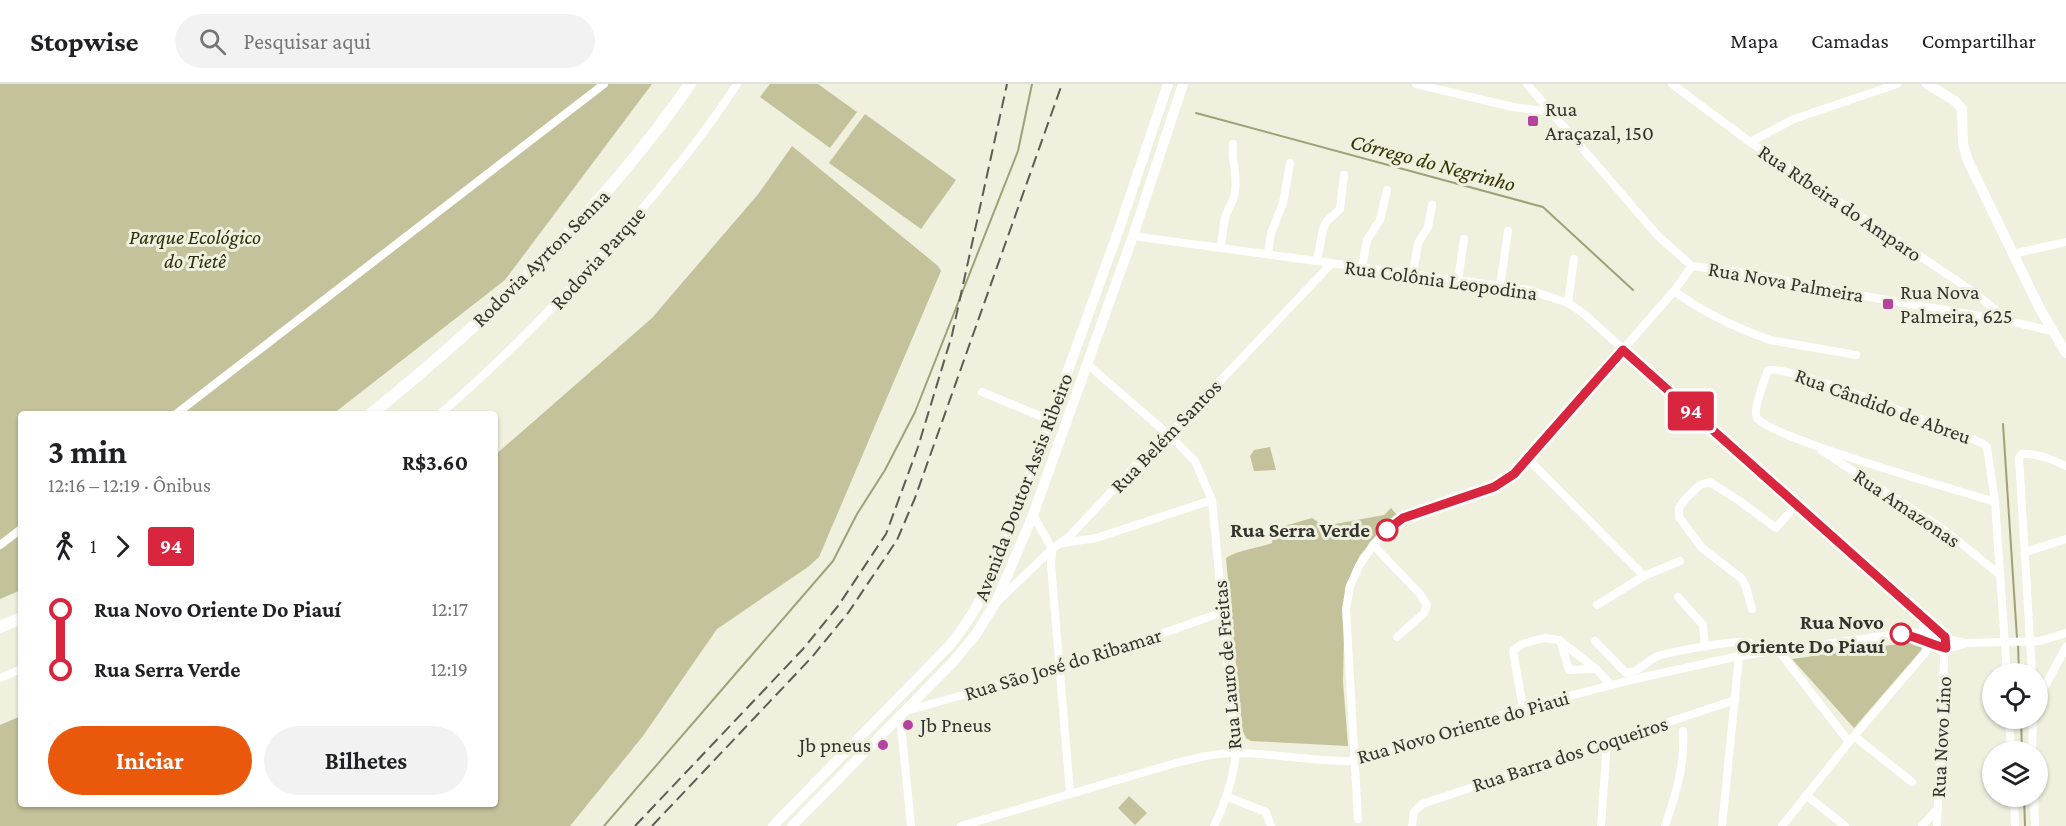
<!DOCTYPE html>
<html lang="pt">
<head>
<meta charset="utf-8">
<style>
	:root { --surface:#fff; --page:#f2f2f2; --text:#202124; --muted:#757577; --line:#e0e0e0; --accent:#ea580c }
	body { margin:0; font-family:"Crimson Pro",serif; background:var(--page); color:var(--text); height:100vh; display:flex; flex-direction:column; font-size:22px; white-space:nowrap }
	* { box-sizing:border-box; margin:0 }
	p { font-size:20px; color:var(--muted) }
	.icon { flex:none; width:33px; height:33px; fill:none; stroke:currentColor; stroke-width:2; stroke-linecap:round; stroke-linejoin:round }
	.map { position:relative; flex:1; overflow:hidden }
	.side { position:absolute; left:18px; top:327px; width:480px; height:396px; display:flex; flex-direction:column; background:var(--surface); border-radius:6px; box-shadow:0 2px 4px #0004 }
	.side>* { flex:none }
	.badge { padding:0 12px; border-radius:4px; font-size:21px; line-height:39px }
	.controls { position:absolute; left:1982px; top:579px; display:grid; gap:12px }
	.controls a { display:grid; place-items:center; width:66px; height:66px; border-radius:50%; background:var(--surface); box-shadow:0 2px 4px #0004; font-size:30px }
	.map>.badge { position:absolute; translate:-50% -50%; box-shadow:0 0 0 3px #fff }
	.legs { display:flex; align-items:center; gap:9px; height:66px; padding:0 30px; font-size:20px }
	.legs p { margin-inline-start:auto }
	.summary { display:flex; align-items:center; justify-content:space-between; height:102px; padding:0 30px }
	h1 { font-size:33px; font-weight:700; line-height:45px }
	.cta { display:flex; gap:12px; margin-top:auto; padding:12px 30px }
	.cta a { flex:1; height:69px; border-radius:36px; background:var(--accent); color:#fff; font-size:24px; font-weight:700; line-height:69px; text-align:center }
	.cta a+a { background:var(--page); color:var(--text) }
	ul { padding:0 30px; list-style:none }
	li { display:flex; align-items:center; gap:21px; height:60px; font-size:22px }
	li i { display:grid; place-items:center; width:9px; height:100%; margin:0 8px; background:currentColor }
	li i::after { content:''; width:15px; height:15px; margin:-8px; border:4px solid; border-radius:50%; background:var(--surface) }
	li p { margin-inline-start:auto }
	li:first-child i { background:linear-gradient(#0000 50%,currentColor 0) }
	li:last-child i { background:linear-gradient(currentColor 50%,#0000 0) }
	header { display:flex; align-items:center; gap:36px; box-sizing:border-box; height:84px; padding:0 30px; background:var(--surface); border-bottom:2px solid var(--line) }
	header strong { font-size:28px }
	nav { display:flex; gap:33px; margin-inline-start:auto; font-size:21px }
	.search { width:420px; height:54px; background:var(--page); display:flex; align-items:center; gap:15px; box-sizing:border-box; padding:0 21px; border-radius:33px; color:var(--muted); font-size:22px }
	.map>svg:first-child { display:block }
</style>
</head>
<body>
<header>
<strong>Stopwise</strong>
<div class="search"><svg class="icon" aria-label="search" viewBox="0 0 24 24"><circle cx="10" cy="10" r="6"/><path d="M15 15l6 6"/></svg>Pesquisar aqui</div>
<nav><a>Mapa</a><a>Camadas</a><a>Compartilhar</a></nav>
</header>
<div class="map">
<svg width="2066" height="742" viewBox="0 0 2066 742">
	<rect width="100%" height="100%" fill="#f0f0df"/>
	<g fill="#c3c29a">
		<polygon points="0,0 652,0 505,196 333,330 21,330 21,506 0,515"/>
		<polygon points="770,0 818,0 857,28 830,64 760,13"/>
		<polygon points="865,30 956,96 921,145 829,79"/>
		<polygon points="792,62 938,182 941,187 819,473 808,483 717,545 643,652 570,742 0,742 0,641 21,632 21,720 495,720 495,371 652,234 759,109"/>
		<polygon points="1270,363 1276,386 1254,387 1250,372 1254,366"/>
		<path d="M 1391,424 L 1398,432 L 1360,471 L 1345,504 L 1343,598 L 1348,662 L 1251,657 L 1246,654 L 1242,645 L 1226,474 C 1240,465 1256,465 1272,459 L 1274,445 L 1312,434 L 1324,442 L 1384,431 Z"/>
		<polygon points="1920,557 1923,560 1923,564 1854,644 1792,575"/>
		<polygon points="1129,712 1147,729 1135,741 1118,724"/>
	</g>
	<g fill="none" stroke-linecap="round" stroke-linejoin="round">
		<g stroke="#a1a077" stroke-width="2">
			<polyline points="1196,29 1543,123 1633,206"/>
			<polyline points="2003,340 2017,554"/>
			<polyline points="2018,559 2019,590"/>
			<polyline points="2021,634 2022,668"/>
			<polyline points="2024,712 2025,742"/>
			<polyline points="604,742 833,477 857,430 885,386 915,328 1018,67 1032,0"/>
		</g>
		<g stroke="#fff" stroke-width="8">
			<polyline points="1416,0 1513,23 1552,28"/>
			<polyline points="1527,0 1658,152 1692,182 1747,189 1870,213 2009,237 2052,247"/>
			<polyline points="1672,0 1750,58 1972,207 2008,236"/>
			<polyline points="1750,58 1794,35 1897,0"/>
			<polyline points="1133,152 1529,206 1568,219 1583,229 1945,553"/>
			<path d="M 1221,163 C 1222,154 1223,144 1225,134 C 1227,125 1234,118 1235,108 C 1238,90 1231,78 1233,60"/>
			<polyline points="1268,170 1271,149 1283,119 1290,79"/>
			<polyline points="2012,170 2066,158"/>
			<polyline points="1317,177 1323,145 1327,137 1340,125 1344,91"/>
			<polyline points="1362,183 1367,156 1380,136 1387,106"/>
			<polyline points="1413,190 1418,159 1428,143 1432,121"/>
			<polyline points="1458,197 1464,155"/>
			<polyline points="1500,203 1508,147"/>
			<path d="M 1674,207 C 1702,228 1737,244 1770,256 L 1856,271"/>
			<polyline points="1568,219 1574,175"/>
			<path d="M 1087,280 L 1169,351 L 1195,377 L 1212,416 L 1236,669 C 1233,696 1226,718 1214,742"/>
			<polyline points="982,308 1050,336"/>
			<polyline points="176,330 604,0"/>
			<path d="M 440,330 C 496,282 547,230 597,176 C 648,120 696,63 737,0"/>
			<polyline points="1822,367 1946,447 2000,491"/>
			<polyline points="1528,375 1644,492"/>
			<path d="M 1995,418 C 1958,406 1773,355 1757,334 C 1752,327 1765,295 1768,286 C 1788,280 1951,347 1982,359 L 1987,363 L 1995,418 L 2007,590"/>
			<polyline points="1033,431 1052,465"/>
			<polyline points="1063,459 1096,454 1212,416"/>
			<polyline points="0,461 21,445"/>
			<polyline points="1373,461 1420,510 1427,521 1424,529 1397,553"/>
			<polyline points="1052,465 1051,481 1070,709"/>
			<polyline points="2026,468 2066,455"/>
			<polyline points="1678,513 1703,541 1705,563"/>
			<polyline points="999,516 1052,465 1070,452 1136,381 1169,351 1331,180"/>
			<polyline points="1597,521 1644,492 1680,477"/>
			<polyline points="1752,525 1746,503 1741,494 1702,464 1679,433 1679,424 1685,415 1700,401 1710,398 1741,418 1776,444 1796,421"/>
			<path d="M 1910,552 C 1931,556 1942,570 1966,559"/>
			<polyline points="1560,556 1569,586 1596,585"/>
			<path d="M 1595,557 L 1626,589 C 1640,588 1646,577 1658,572 C 1671,568 1741,554 1750,559 C 1754,561 1756,565 1758,569"/>
			<polyline points="1779,567 1849,658"/>
			<path d="M 2032,590 L 2019,374 L 2022,370 C 2038,369 2053,376 2066,382"/>
			<polyline points="0,594 21,585"/>
			<polyline points="2037,617 2066,563"/>
			<polyline points="1523,624 1513,567 1522,560 1544,554 1559,556 1596,585 1611,601"/>
			<polyline points="903,628 994,602 1059,586 1223,528"/>
			<polyline points="900,631 911,742"/>
			<polyline points="2009,634 2011,668"/>
			<polyline points="1854,652 1912,698"/>
			<polyline points="2032,668 2033,634"/>
			<polyline points="1806,711 1845,742"/>
			<polyline points="2014,712 2015,742"/>
			<polyline points="2034,712 2035,742"/>
			<polyline points="1228,713 1266,728 1271,742"/>
			<polyline points="1358,735 1346,525 1350,502 1359,482 1373,461 1387,446 1403,434 1494,403 1514,390 1674,207 1692,182"/>
			<path d="M 961,742 L 1176,679 C 1196,674 1215,669 1236,669 C 1275,669 1314,678 1353,677 L 1523,624 L 1635,595 L 1739,572 L 1912,548 L 1966,559 L 2040,557 L 2066,549"/>
			<polyline points="1412,742 1414,728 1422,720 1735,616"/>
			<polyline points="1601,742 1607,658"/>
			<path d="M 1665,742 C 1676,710 1685,681 1683,647"/>
			<polyline points="1722,742 1739,572"/>
			<polyline points="1782,742 1849,658 1925,569 1928,558 1920,532"/>
			<polyline points="1922,742 1938,724"/>
			<polyline points="1937,742 1945,553"/>
		</g>
		<g stroke="#fff" stroke-width="10">
			<polyline points="1927,0 1955,17 1962,25 1963,60 1968,77 2040,225 2066,269"/>
			<path d="M 773,742 L 950,561 C 972,533 985,510 999,477 L 1118,148 L 1168,0"/>
			<polyline points="792,742 953,578 976,550 996,518 1033,431 1133,152 1183,0"/>
		</g>
		<g stroke="#fff" stroke-width="12">
			<path d="M 371,330 C 492,232 601,128 690,0"/>
			<polyline points="0,543 21,534"/>
		</g>
		<g stroke="#5d5d55" stroke-width="2" stroke-dasharray="12 6" stroke-linecap="butt">
			<polyline points="635,742 803,565 838,522 886,450 918,363 952,251 1007,0"/>
			<polyline points="652,742 812,573 848,529 897,456 915,414 1062,0"/>
		</g>
	</g>
	<g fill="none" stroke-linecap="round" stroke-linejoin="round">
		<defs>
			<path id="line-1" d="M 1387,446 L 1403,434 L 1494,403 L 1514,390 L 1623,266 L 1945,553 L 1946,564 C 1930,561 1917,552 1901,550"/>
		</defs>
		<use href="#line-1" stroke="#fff" stroke-width="14"/>
		<use href="#line-1" stroke="#d7263d" stroke-width="9"/>
	</g>
	<g fill="#b5439e" stroke="#f0f0df" stroke-width="2">
		<rect x="1527" y="31" width="12" height="12" rx="3"/>
		<rect x="1882" y="214" width="12" height="12" rx="3"/>
		<circle cx="908" cy="641" r="6"/>
		<circle cx="883" cy="661" r="6"/>
	</g>
	<g fill="#fff" stroke="#d7263d" stroke-width="3">
		<circle cx="1387" cy="446" r="10"/>
		<circle cx="1901" cy="550" r="10"/>
	</g>
	<g text-anchor="middle" stroke-width="6" stroke-linejoin="round" paint-order="stroke">
		<g font-size="21" fill="#34342e" stroke="#f0f0df" text-anchor="start">
			<text x="1545" y="32">Rua<tspan x="1545" dy="24">Araçazal, 150</tspan></text>
			<text x="1900" y="215">Rua Nova<tspan x="1900" dy="24">Palmeira, 625</tspan></text>
			<text x="920" y="648">Jb Pneus</text>
			<text x="871" y="668" text-anchor="end">Jb pneus</text>
		</g>
		<g font-size="21" fill="#34342e" stroke="#f0f0df">
			<text transform="translate(1840 119) rotate(34)" y="7">Rua Ríbeira do Amparo</text>
			<text transform="translate(541 174) rotate(-45)" y="7">Rodovia Ayrton Senna</text>
			<text transform="translate(598 174) rotate(-48)" y="7">Rodovia Parque</text>
			<text transform="translate(1441 196) rotate(8)" y="7">Rua Colônia Leopodina</text>
			<text transform="translate(1786 198) rotate(10)" y="7">Rua Nova Palmeira</text>
			<text transform="translate(1883 322) rotate(20)" y="7">Rua Cândido de Abreu</text>
			<text transform="translate(1166 352) rotate(-46)" y="7">Rua Belém Santos</text>
			<text transform="translate(1023 403) rotate(-69)" y="7">Avenida Doutor Assis Ribeiro</text>
			<text transform="translate(1907 424) rotate(34)" y="7">Rua Amazonas</text>
			<text transform="translate(1063 580) rotate(-17)" y="7">Rua São José do Ribamar</text>
			<text transform="translate(1227 581) rotate(-95)" y="7">Rua Lauro de Freitas</text>
			<text transform="translate(1463 643) rotate(-16)" y="7">Rua Novo Oriente do Piaui</text>
			<text transform="translate(1941 653) rotate(-87)" y="7">Rua Novo Lino</text>
			<text transform="translate(1570 670) rotate(-18)" y="7">Rua Barra dos Coqueiros</text>
		</g>
		<g font-size="21" font-style="italic" fill="#2f2e0b" stroke="#f0f0df">
			<text x="195" y="160">Parque Ecológico<tspan x="195" dy="24">do Tietê</tspan></text>
		</g>
		<g font-size="21" font-weight="bold" fill="#34342e" stroke="#f0f0df" text-anchor="end">
			<text x="1370" y="453">Rua Serra Verde</text>
			<text x="1884" y="545">Rua Novo<tspan x="1884" dy="24">Oriente Do Piauí</tspan></text>
		</g>
		<g font-size="22" font-style="italic" fill="#363300" stroke="#f0f0df">
			<text transform="translate(1433 78) rotate(15)" y="8">Córrego do Negrinho</text>
		</g>
	</g>
</svg>
<div class="controls">
<a><svg class="icon" aria-label="locate" viewBox="0 0 24 24"><circle cx="12" cy="12" r="6"/><path d="M12 2v4M12 18v4M2 12h4M18 12h4"/></svg></a>
<a><svg class="icon" aria-label="layers" viewBox="0 0 24 24"><path d="M12 4l9 5-9 5-9-5zM3 14l9 5 9-5"/></svg></a>
</div>
<b class="badge" style="left:1691px;top:327px;background:#d7263d;color:#fff">94</b>
<section class="side">
<div class="summary"><div><h1>3 min</h1><p>12:16 – 12:19 · Ônibus</p></div><b>R$3.60</b></div>
<div class="legs"><svg class="icon" aria-label="walk" viewBox="0 0 24 24"><circle cx="13" cy="4" r="2"/><path d="M13 8l-2 6 4 7M11 14l-3 7M7 12l3-4h3l4 4"/></svg>1<svg class="icon" aria-label="forward" viewBox="0 0 24 24"><path d="M9 5l7 7-7 7"/></svg><b class="badge" style="background:#d7263d;color:#fff">94</b></div>
<ul>
<li><i style="color:#d7263d"></i><b>Rua Novo Oriente Do Piauí</b><p>12:17</p></li>
<li><i style="color:#d7263d"></i><b>Rua Serra Verde</b><p>12:19</p></li>
</ul>
<div class="cta"><a>Iniciar</a><a>Bilhetes</a></div>
</section>
</div>
</body>
</html>
